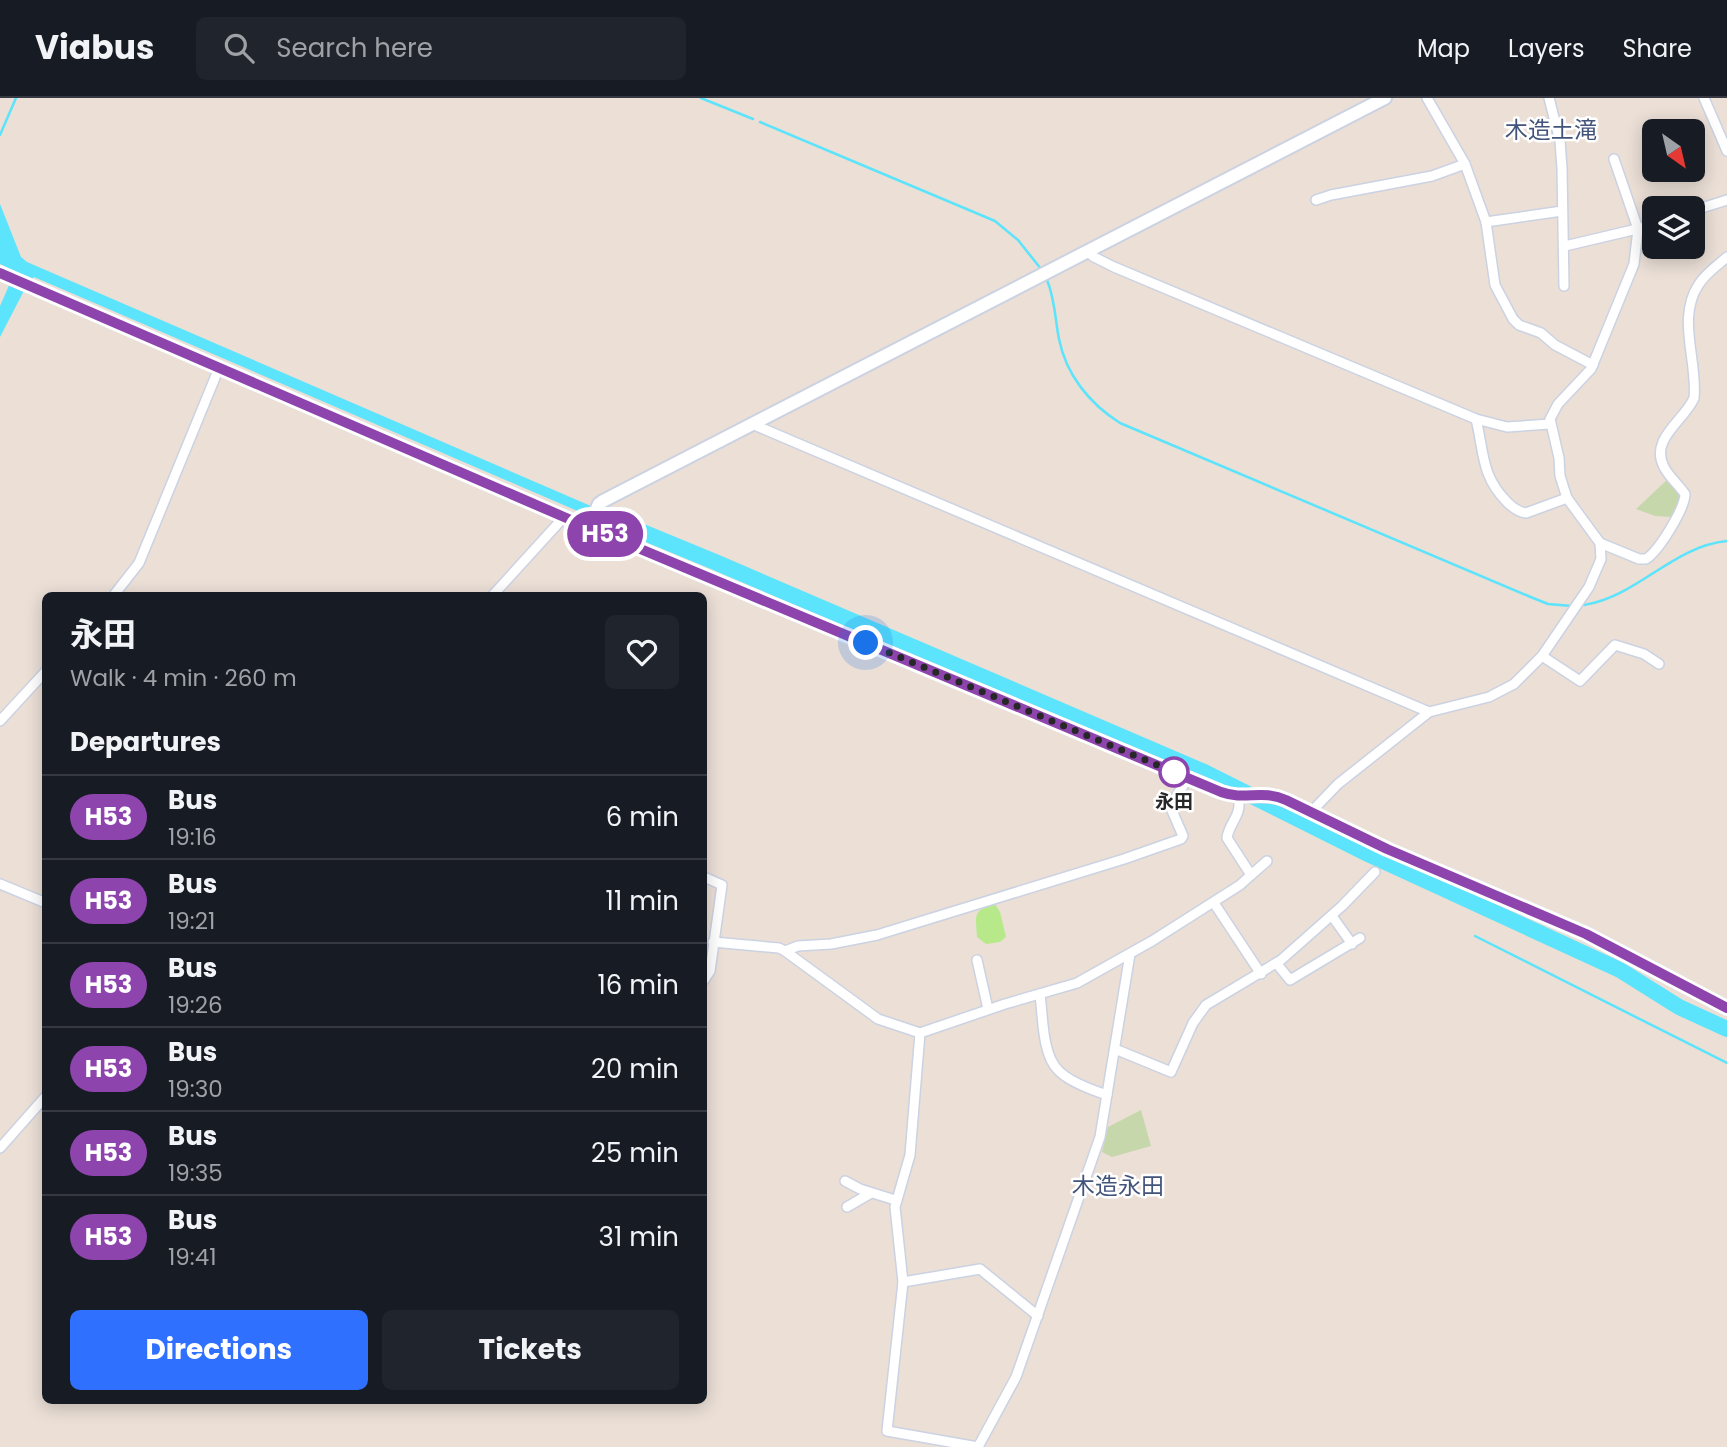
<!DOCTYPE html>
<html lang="en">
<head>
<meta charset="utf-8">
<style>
	:root { --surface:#171b24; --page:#20242c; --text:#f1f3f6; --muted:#9ea1a6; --line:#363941; --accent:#2f70ff }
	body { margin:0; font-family:Poppins,"Noto Sans JP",sans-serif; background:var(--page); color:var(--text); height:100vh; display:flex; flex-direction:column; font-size:26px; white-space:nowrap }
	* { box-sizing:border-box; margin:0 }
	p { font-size:23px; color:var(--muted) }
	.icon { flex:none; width:38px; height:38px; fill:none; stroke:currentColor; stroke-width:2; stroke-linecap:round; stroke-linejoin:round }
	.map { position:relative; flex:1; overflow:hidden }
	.sheet { position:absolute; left:42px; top:494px; width:665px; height:812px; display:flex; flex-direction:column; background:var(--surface); border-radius:10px; box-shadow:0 4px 18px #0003 }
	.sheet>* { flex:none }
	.badge { padding:0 14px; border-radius:23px; font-size:24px; line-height:46px }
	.needle { width:46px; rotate:146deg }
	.tools { position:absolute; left:1642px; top:21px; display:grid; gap:14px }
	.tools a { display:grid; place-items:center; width:63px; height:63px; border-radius:10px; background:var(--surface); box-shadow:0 4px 18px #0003; font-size:35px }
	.you { position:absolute; width:35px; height:35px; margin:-18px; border:5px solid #fff; border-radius:50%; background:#1a73e8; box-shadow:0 0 0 10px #1a73e833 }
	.map>.badge { position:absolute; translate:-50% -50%; box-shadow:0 0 0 4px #fff }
	h2 { padding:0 28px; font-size:26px; line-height:63px }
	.round { display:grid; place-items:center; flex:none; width:74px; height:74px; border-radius:10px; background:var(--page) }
	.headline { display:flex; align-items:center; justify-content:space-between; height:119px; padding:0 28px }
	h1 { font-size:33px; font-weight:700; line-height:52px }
	.primary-button { display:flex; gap:14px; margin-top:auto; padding:14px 28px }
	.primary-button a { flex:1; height:80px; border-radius:10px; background:var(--accent); color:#fff; font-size:28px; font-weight:700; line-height:80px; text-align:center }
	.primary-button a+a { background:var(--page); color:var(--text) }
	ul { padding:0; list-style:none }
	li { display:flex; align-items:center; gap:21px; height:84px; padding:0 28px; border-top:2px solid var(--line) }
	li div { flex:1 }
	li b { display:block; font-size:26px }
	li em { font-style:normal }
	li .badge { min-width:77px; font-weight:700; text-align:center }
	header { display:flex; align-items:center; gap:42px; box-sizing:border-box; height:98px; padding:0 35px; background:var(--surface); border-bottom:2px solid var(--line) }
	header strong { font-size:33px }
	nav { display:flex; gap:38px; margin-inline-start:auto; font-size:24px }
	.search { width:490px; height:63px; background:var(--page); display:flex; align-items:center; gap:18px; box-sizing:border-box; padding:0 24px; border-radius:10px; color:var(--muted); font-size:26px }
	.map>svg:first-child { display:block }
</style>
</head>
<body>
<header>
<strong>Viabus</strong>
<div class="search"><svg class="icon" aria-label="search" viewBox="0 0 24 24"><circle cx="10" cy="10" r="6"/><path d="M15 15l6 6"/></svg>Search here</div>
<nav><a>Map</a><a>Layers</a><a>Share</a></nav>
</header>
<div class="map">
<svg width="1727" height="1349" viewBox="0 0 1727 1349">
	<rect width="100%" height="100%" fill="#ebdfd6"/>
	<path fill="#b7e98b" d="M 995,806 L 1000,814 L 1006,839 L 1000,844 L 986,846 L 977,839 C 976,816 972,813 995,806 Z"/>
	<g fill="#c6d7ab">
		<polygon points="1668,381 1681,395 1672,419 1655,418 1636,411"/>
		<polygon points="1141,1012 1151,1048 1112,1059 1102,1054 1108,1029"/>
	</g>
	<polygon fill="#5be4fb" points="0,106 21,159 27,164 614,418 610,427 34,179 29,183 0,239 0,208 14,176 12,172 0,166"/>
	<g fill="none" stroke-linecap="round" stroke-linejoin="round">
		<g stroke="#5be4fb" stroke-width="2.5">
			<polyline points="701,0 753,21"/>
			<polyline points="760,24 995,123 1018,142 1041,171"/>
			<polyline points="0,37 16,0"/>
			<path d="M 1047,182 C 1055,201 1055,221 1059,241 C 1066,277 1090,306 1120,325 L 1533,500 L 1548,506 L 1572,508"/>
			<path d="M 1584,507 C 1637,499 1673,448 1727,443"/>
			<polyline points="1475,838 1727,965"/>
		</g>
		<polyline stroke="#5be4fb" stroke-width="16" points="594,414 715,464 1202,673 1370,757 1620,872 1679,909 1727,931"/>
		<defs>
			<g id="street">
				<polyline points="1427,0 1465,66 1486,124 1495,187 1513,221 1519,227 1541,235 1555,247 1593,267"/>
				<polyline points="1549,0 1560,43 1562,70 1564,188"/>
				<polyline points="1704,0 1727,53"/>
				<polyline points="1316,102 1331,97 1432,78 1465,66"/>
				<polyline points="1692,113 1727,102"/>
				<polyline points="1486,124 1562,113"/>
				<polyline points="1565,148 1654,127"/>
				<polyline points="1087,153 1094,159 1114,169 1476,321 1507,329 1550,326"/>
				<path d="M 1476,321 C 1484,354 1481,378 1507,404 C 1513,410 1518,414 1526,415 L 1567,400"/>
				<polyline points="752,326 1429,614"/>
				<path d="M 1600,445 L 1639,461 L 1646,461 C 1659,453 1685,410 1685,396 C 1678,386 1669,379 1664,369 C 1649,341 1685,322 1694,300 C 1698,263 1676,220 1699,186 C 1706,175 1718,167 1727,159"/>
				<polyline points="114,497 139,465 219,270"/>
				<polyline points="493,497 564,419"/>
				<polyline points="1542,558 1580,583 1615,547 1644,556 1659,566"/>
				<polyline points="0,623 46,573"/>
				<polyline points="1311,714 1338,686 1429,614 1489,599 1514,586 1542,558 1589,489 1601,461 1600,445 1567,400 1560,378 1559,360 1550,321 1558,306 1591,271 1634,166 1638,131 1614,61"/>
				<polyline points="1251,777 1267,763"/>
				<polyline points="704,779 722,787 710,873 704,882"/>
				<polyline points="0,786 46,805"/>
				<polyline points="1214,805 1261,876"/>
				<polyline points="1332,818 1352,846"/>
				<path d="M 713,844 L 779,850 L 785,853 L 878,921 L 920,935 L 1005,906 L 1077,885 L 1152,843 L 1240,787 L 1251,777 L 1227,740 C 1229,724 1243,717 1238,699"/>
				<polyline points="785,853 798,848 831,846 877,837 1124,761 1181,741 1183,738 1170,708 1188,680"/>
				<polyline points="977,862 988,911"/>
				<polyline points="1277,866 1290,882 1360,840"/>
				<path d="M 1040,897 C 1043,918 1042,956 1058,972 C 1069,984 1092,992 1107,997"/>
				<polyline points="920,935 910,1057 895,1109 903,1184 887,1333 978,1349 1016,1279 1100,1039 1130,856"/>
				<polyline points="1115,951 1171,974 1193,925 1206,907 1281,862 1342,808 1375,774"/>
				<polyline points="0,1050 46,998"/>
				<polyline points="845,1083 860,1091 895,1102"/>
				<polyline points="847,1109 871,1095"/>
				<polyline points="903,1184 980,1171 1038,1218"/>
			</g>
			<g id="secondary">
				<path d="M 0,175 L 564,419 L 1221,694 C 1244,703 1262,692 1286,702 L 1387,751 L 1586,836 L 1727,910"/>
				<polyline points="589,429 599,406 603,403 1385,0"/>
			</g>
		</defs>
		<use href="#street" stroke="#cbd2e2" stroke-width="12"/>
		<use href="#secondary" stroke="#cbd2e2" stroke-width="16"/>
		<use href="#street" stroke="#fff" stroke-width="9"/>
		<use href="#secondary" stroke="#fff" stroke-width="12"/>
	</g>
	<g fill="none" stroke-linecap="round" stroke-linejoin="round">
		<defs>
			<path id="line" d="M 0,175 L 564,419 L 1221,694 C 1246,703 1261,691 1286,702 L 1387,751 L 1586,836 L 1727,910"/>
		</defs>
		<use href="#line" stroke="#fff" stroke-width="16"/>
		<use href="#line" stroke="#8e44ad" stroke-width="10"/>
		<polyline stroke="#272727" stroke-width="7" stroke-dasharray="0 12.6" points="866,545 1174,674"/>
	</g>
	<circle fill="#fff" stroke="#8e44ad" stroke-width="3.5" cx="1174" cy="674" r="14"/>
	<g text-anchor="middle" stroke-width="5" stroke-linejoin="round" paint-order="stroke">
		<g font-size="19" font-weight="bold" fill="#272727" stroke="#fff">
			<text x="1174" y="710">永田</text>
		</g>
		<g font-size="23" fill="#43547b" stroke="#fff">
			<text x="1551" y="40">木造土滝</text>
			<text x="1118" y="1096">木造永田</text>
		</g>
	</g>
</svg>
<div class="tools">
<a><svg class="needle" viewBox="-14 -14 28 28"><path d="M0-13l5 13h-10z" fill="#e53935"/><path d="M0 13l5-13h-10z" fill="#9ea1a6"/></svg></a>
<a><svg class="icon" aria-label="layers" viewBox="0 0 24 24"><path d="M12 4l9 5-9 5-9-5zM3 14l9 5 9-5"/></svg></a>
</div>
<div class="you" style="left:866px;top:545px"></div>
<b class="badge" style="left:605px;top:436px;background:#8e44ad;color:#fff">H53</b>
<section class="sheet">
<div class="headline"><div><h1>永田</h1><p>Walk · 4 min · 260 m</p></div><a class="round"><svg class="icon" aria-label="heart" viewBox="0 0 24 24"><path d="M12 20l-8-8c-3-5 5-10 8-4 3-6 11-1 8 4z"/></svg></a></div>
<h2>Departures</h2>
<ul>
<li><span class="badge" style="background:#8e44ad;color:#fff">H53</span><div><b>Bus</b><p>19:16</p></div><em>6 min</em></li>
<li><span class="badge" style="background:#8e44ad;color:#fff">H53</span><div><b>Bus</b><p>19:21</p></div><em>11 min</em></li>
<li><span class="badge" style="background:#8e44ad;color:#fff">H53</span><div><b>Bus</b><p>19:26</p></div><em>16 min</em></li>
<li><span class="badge" style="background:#8e44ad;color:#fff">H53</span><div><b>Bus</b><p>19:30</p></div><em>20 min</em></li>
<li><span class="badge" style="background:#8e44ad;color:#fff">H53</span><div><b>Bus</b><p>19:35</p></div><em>25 min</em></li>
<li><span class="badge" style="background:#8e44ad;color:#fff">H53</span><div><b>Bus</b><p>19:41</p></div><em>31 min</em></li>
</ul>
<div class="primary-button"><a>Directions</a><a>Tickets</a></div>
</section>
</div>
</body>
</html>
